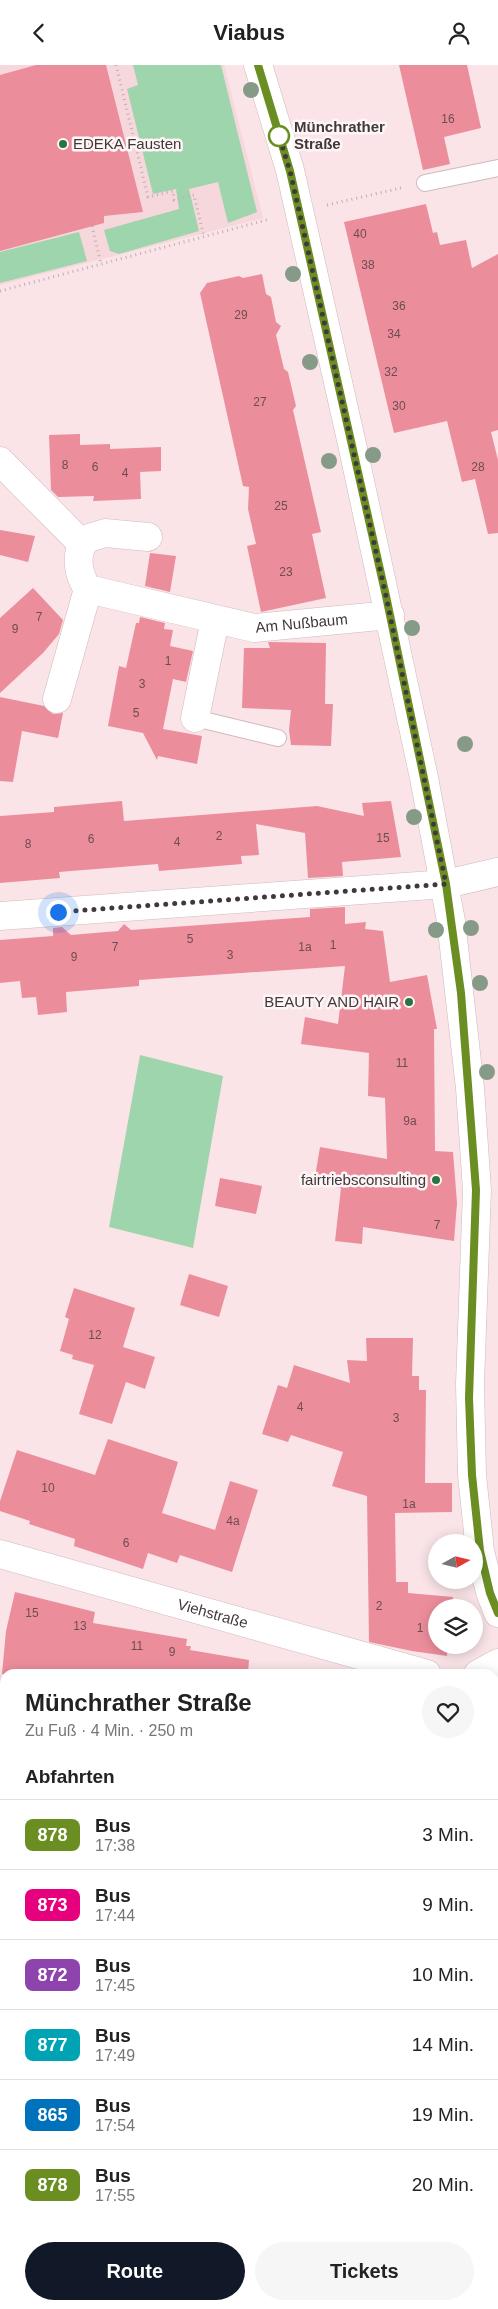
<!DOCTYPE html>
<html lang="de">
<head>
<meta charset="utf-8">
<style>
	:root { --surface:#fff; --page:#f6f6f6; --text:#222; --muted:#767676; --line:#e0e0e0; --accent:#111827 }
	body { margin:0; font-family:Arial,sans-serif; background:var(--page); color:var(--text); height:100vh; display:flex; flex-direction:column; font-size:19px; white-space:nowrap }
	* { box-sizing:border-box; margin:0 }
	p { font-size:16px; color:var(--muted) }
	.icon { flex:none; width:28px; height:28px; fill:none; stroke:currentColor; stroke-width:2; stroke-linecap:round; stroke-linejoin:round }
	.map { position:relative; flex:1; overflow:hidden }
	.sheet { position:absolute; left:0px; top:1604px; width:499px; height:641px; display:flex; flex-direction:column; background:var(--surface); border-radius:15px 15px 0 0; box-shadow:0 2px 12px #0003 }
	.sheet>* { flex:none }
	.badge { padding:0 10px; border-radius:8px; font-size:18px; line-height:32px }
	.needle { width:32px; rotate:82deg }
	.tools { position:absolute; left:428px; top:1469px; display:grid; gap:10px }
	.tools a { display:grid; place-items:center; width:55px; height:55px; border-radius:50%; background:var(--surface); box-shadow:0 2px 12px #0003; font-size:25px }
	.you { position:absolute; width:25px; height:25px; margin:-12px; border:4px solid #fff; border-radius:50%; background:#1a73e8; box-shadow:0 0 0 8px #1a73e833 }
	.map>.badge { position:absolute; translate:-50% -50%; box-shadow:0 0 0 2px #fff }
	h2 { padding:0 25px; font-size:19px; line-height:45px }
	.round { display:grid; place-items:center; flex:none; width:52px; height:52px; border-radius:26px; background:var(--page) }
	.head { display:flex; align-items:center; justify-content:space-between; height:85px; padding:0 25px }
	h1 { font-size:24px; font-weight:700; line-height:38px }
	.cta { display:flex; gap:10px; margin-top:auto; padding:10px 25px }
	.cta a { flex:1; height:58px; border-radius:30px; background:var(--accent); color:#fff; font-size:20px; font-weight:700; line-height:58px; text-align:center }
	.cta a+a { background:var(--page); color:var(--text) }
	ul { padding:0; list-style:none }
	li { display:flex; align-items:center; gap:15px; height:70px; padding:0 25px; border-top:1px solid var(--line) }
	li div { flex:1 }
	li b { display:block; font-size:19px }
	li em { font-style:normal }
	li .badge { min-width:55px; font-weight:700; text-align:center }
	header { display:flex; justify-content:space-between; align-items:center; height:65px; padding:0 25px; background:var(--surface); font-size:22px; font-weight:700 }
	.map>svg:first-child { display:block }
</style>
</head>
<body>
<header><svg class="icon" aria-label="back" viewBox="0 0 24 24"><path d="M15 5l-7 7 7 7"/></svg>Viabus<svg class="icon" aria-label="person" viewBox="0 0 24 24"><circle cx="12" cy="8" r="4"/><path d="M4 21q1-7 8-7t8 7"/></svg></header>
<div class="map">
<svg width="498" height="2244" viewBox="0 0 498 2244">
	<rect width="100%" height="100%" fill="#fae4e7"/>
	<g fill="#f6d7db">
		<polygon points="0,0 224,0 263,153 0,220"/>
		<polygon points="494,2044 498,2045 498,2244 345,2244 345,2240 494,2240"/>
	</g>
	<g fill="#9ed5ac">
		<polygon points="133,0 221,0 257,147 228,158 218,117 189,124 199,166 119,189 110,186 104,165 179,144 176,124 153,129 127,24 138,20"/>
		<polygon points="79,167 87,196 0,218 0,187"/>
		<polygon points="140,990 223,1011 193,1183 109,1162"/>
		<polygon points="0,2187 5,2187 5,2240 345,2240 345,2244 0,2244"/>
	</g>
	<g fill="#ec8d9c">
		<polygon points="36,0 106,0 143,147 104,151 104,158 0,186 0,10"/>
		<polygon points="399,0 467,0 481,63 444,72 450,99 423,105"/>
		<polygon points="426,139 433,168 437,167 440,180 466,175 472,203 498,189 498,365 491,367 498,395 498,468 488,469 475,414 462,417 447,356 394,368 344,157"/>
		<polygon points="262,209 266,229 271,232 276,257 281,261 276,270 284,304 288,307 296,341 293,345 321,467 312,469 326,533 261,547 247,481 256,479 248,444 249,422 243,421 200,228 207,218 239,211 243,213"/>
		<polygon points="80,369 80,380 110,379 110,384 161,382 161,406 140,407 141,434 93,436 94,431 58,432 51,425 49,370"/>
		<polygon points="0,465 35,471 28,497 0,490"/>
		<polygon points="150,488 176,491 170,527 145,521"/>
		<polygon points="33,523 63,555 59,569 43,588 0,628 0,553"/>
		<polygon points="140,552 165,558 164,564 173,565 170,581 193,586 186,617 173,614 163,664 202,671 197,699 158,691 157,695 143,668 108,661 119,601 126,603 136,558 139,558"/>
		<polygon points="268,577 326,578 325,639 333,639 331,681 291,680 289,665 291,645 242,643 244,583 270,583"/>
		<polygon points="0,632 44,641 53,649 63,648 58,673 22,666 13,717 0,716"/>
		<polygon points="122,736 124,756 317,741 364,751 362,738 391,736 401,792 342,797 343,811 308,813 305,768 256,759 259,790 241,791 242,799 159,806 158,799 59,807 60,813 0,818 0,751 54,747 54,742"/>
		<polygon points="345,842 345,859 366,857 365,864 383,866 390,917 427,910 437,964 434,964 435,1086 453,1087 457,1138 454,1176 363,1162 362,1179 335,1176 341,1123 314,1118 320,1082 387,1094 385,1033 368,1031 369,988 301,979 305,952 338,959 345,901 139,915 139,921 66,927 67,947 38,950 36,932 22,933 20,916 0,918 0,875 53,871 53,863 62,862 71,870 118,866 124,859 131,865 310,852 310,844"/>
		<polygon points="220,1113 262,1121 256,1149 215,1141"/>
		<polygon points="189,1209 228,1221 219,1252 180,1240"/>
		<polygon points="74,1223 135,1243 123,1282 155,1292 145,1324 126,1317 112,1359 79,1349 94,1300 72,1294 73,1290 60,1286 69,1254 65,1252"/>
		<polygon points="366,1273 413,1273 412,1311 419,1311 419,1325 426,1325 425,1418 452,1418 452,1447 395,1448 396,1517 408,1517 408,1528 453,1532 452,1542 436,1542 436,1580 448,1580 447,1591 412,1586 369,1577 367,1431 332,1421 343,1387 291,1370 288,1377 262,1369 278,1320 287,1323 294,1300 350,1318 347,1295 367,1296"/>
		<polygon points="108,1374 178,1397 162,1448 215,1465 230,1416 258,1425 232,1507 180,1490 177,1498 148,1488 143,1504 74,1481 75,1474 29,1459 30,1456 0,1446 0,1436 17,1385 95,1410"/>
		<polygon points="15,1527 95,1547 93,1558 187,1574 186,1581 191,1581 190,1585 249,1595 248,1609 2,1609 6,1566"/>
	</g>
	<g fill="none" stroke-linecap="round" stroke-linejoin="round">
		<defs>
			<g id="lane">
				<polyline points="425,118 498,103"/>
				<polyline points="195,653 278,673"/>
				<polyline points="494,2062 498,2064"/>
				<polyline points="358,2244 359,2240"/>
			</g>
			<g id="street">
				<polyline points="0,396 82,479"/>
				<path id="s1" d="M 148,472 L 105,468 L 86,474 C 74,489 78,510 88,524 L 254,563 L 390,550"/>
				<polyline points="57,634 88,524"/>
				<polyline points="195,653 215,555"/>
				<polyline points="0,851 446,819 498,807"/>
				<path id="s2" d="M 0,1489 L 427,1609"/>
				<polyline points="478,1609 498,1598"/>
			</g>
			<polyline id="secondary" points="258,0 290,105 352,379 424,713 451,856 470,1023 477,1125 470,1319 472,1410 480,1486 490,1527 498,1548"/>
		</defs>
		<use href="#lane" stroke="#cebabc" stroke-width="18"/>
		<use href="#street" stroke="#cebabc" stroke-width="29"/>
		<use href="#secondary" stroke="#cebabc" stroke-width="29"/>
		<g stroke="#c0aeb0" stroke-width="3" stroke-dasharray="1 4" stroke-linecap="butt">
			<polyline points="116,0 148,132 173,126 174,135 194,130 204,172"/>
			<polyline points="327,140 401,123"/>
			<polyline points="92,161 101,199"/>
			<polyline points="0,226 270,154"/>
		</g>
		<use href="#lane" stroke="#fff" stroke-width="16"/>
		<use href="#street" stroke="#fff" stroke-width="28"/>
		<use href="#secondary" stroke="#fff" stroke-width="28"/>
	</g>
	<g fill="#859b87">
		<circle cx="251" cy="25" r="8"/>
		<circle cx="293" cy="209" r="8"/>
		<circle cx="310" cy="297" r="8"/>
		<circle cx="373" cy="390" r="8"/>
		<circle cx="329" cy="396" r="8"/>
		<circle cx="412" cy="563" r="8"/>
		<circle cx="465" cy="679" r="8"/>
		<circle cx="414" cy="752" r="8"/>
		<circle cx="471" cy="863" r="8"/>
		<circle cx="436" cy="865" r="8"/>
		<circle cx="480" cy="918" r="8"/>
		<circle cx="487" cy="1007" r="8"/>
	</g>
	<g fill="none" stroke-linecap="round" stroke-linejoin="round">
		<defs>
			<polyline id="line" points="258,0 290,106 386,531 446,819 461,928 476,1125 469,1333 472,1410 480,1486 490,1528 498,1548"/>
		</defs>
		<use href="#line" stroke="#fff" stroke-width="11"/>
		<use href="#line" stroke="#6b8e23" stroke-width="8"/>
		<polyline stroke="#413839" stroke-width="5" stroke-dasharray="0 9" points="58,847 446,819 386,531 290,106 279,71"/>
	</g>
	<circle fill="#fff" stroke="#6b8e23" stroke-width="2.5" cx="279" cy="71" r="10"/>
	<g fill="#287443" stroke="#fef5f6" stroke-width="2">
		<circle cx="63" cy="79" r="5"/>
		<circle cx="409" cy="937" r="5"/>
		<circle cx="436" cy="1115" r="5"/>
	</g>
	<g text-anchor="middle" stroke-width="5" stroke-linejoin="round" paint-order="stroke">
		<g font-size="12" fill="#6c4d52">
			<text x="448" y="58">16</text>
			<text x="360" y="173">40</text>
			<text x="368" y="204">38</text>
			<text x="399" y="245">36</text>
			<text x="241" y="254">29</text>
			<text x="394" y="273">34</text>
			<text x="391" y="311">32</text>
			<text x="260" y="341">27</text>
			<text x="399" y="345">30</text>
			<text x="65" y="404">8</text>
			<text x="95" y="406">6</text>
			<text x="478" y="406">28</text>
			<text x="125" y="412">4</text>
			<text x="281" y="445">25</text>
			<text x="286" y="511">23</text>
			<text x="39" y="556">7</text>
			<text x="15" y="568">9</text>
			<text x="168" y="600">1</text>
			<text x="142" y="623">3</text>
			<text x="136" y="652">5</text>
			<text x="219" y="775">2</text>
			<text x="383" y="777">15</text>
			<text x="91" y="778">6</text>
			<text x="177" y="781">4</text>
			<text x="28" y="783">8</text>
			<text x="190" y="878">5</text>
			<text x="333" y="884">1</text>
			<text x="115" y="886">7</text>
			<text x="305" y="886">1a</text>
			<text x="230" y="894">3</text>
			<text x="74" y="896">9</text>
			<text x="402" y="1002">11</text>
			<text x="410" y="1060">9a</text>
			<text x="437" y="1164">7</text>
			<text x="95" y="1274">12</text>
			<text x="300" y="1346">4</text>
			<text x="396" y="1357">3</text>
			<text x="48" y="1427">10</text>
			<text x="409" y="1443">1a</text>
			<text x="233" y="1460">4a</text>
			<text x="126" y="1482">6</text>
			<text x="379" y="1545">2</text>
			<text x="32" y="1552">15</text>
			<text x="80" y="1565">13</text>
			<text x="420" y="1567">1</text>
			<text x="137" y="1585">11</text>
			<text x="172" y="1591">9</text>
		</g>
		<g font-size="15" font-weight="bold" fill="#413839" stroke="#fef5f6" text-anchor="start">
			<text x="294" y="67">Münchrather<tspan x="294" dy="17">Straße</tspan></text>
		</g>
		<g font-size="15" fill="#413839" stroke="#fef5f6" text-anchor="end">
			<text x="73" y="84" text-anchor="start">EDEKA Fausten</text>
			<text x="399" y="942">BEAUTY AND HAIR</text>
			<text x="426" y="1120">fairtriebsconsulting</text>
		</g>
		<g font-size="15" fill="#413839" stroke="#fef5f6">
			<text dy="5" stroke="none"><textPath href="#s1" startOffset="335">Am Nußbaum</textPath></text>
			<text dy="5" stroke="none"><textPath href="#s2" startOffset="221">Viehstraße</textPath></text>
		</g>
	</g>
</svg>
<div class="tools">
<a><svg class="needle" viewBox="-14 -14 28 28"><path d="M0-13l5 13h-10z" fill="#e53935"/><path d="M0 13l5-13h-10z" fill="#767676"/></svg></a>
<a><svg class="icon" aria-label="layers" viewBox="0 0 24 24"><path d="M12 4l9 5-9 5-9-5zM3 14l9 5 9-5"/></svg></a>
</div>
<div class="you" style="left:58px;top:847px"></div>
<section class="sheet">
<div class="head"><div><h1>Münchrather Straße</h1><p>Zu Fuß · 4 Min. · 250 m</p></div><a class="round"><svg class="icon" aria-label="heart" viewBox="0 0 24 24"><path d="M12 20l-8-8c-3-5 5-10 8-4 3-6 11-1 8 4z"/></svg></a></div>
<h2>Abfahrten</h2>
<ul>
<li><span class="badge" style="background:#6b8e23;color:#fff">878</span><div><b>Bus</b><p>17:38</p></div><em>3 Min.</em></li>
<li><span class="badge" style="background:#e6007e;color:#fff">873</span><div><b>Bus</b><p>17:44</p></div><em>9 Min.</em></li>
<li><span class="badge" style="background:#8e44ad;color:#fff">872</span><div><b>Bus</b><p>17:45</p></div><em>10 Min.</em></li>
<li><span class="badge" style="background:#00a3b4;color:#fff">877</span><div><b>Bus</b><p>17:49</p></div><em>14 Min.</em></li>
<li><span class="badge" style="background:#0072bc;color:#fff">865</span><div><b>Bus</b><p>17:54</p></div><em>19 Min.</em></li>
<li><span class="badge" style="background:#6b8e23;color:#fff">878</span><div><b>Bus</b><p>17:55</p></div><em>20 Min.</em></li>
</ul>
<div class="cta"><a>Route</a><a>Tickets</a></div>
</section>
</div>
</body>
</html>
